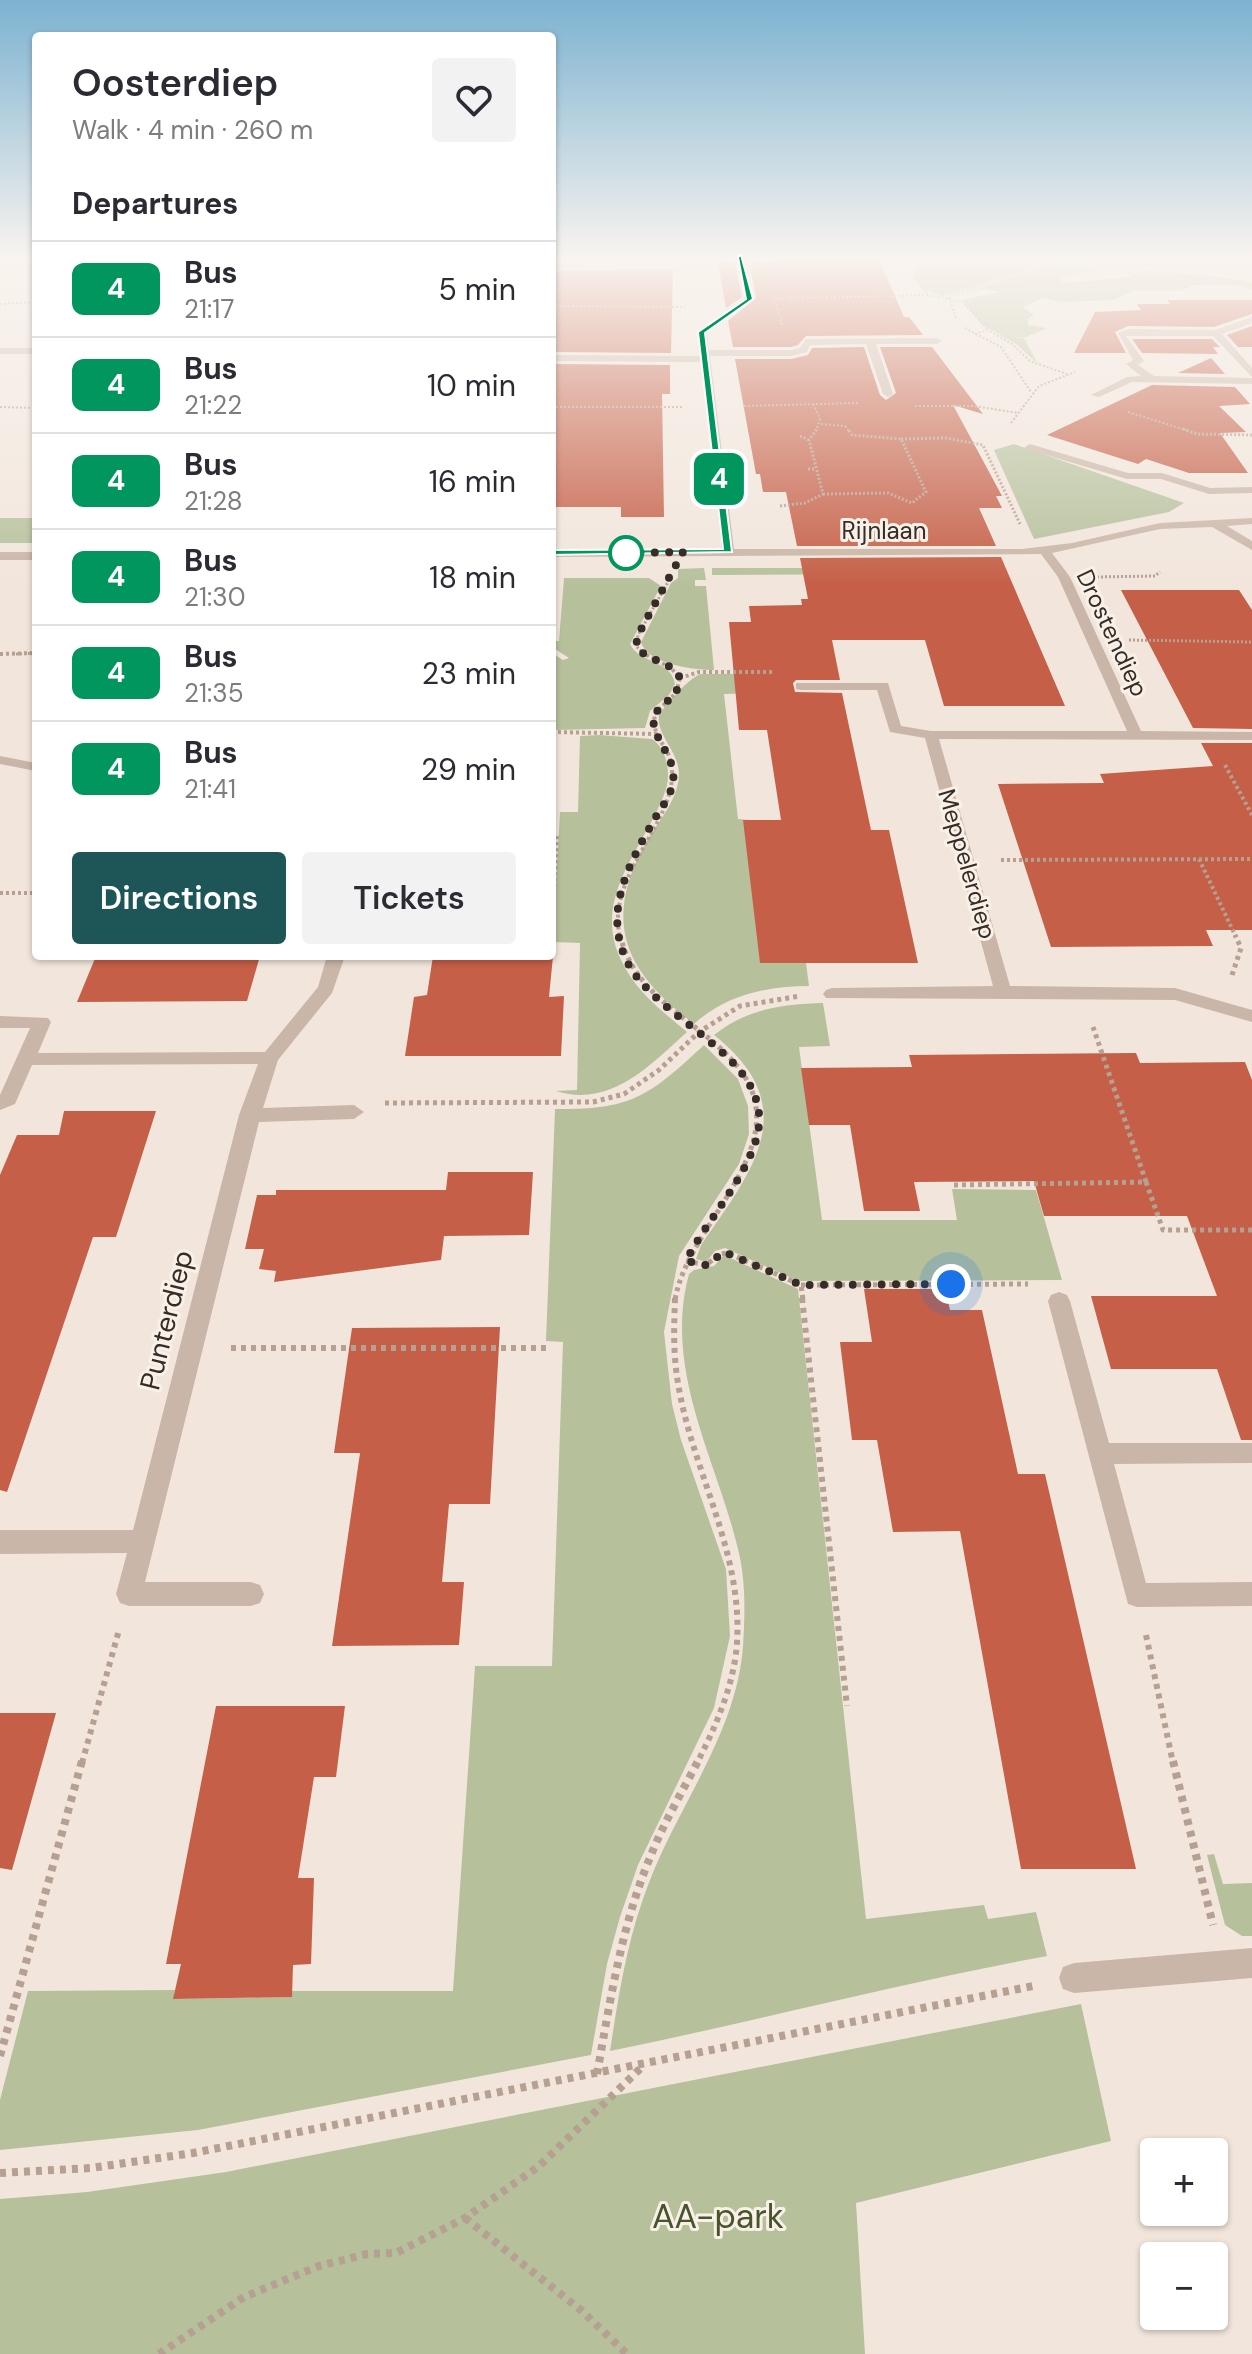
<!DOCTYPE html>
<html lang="en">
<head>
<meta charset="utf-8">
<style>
	:root { --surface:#fff; --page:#f2f2f3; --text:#2b2b33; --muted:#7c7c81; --line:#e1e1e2; --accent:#1e5657 }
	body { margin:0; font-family:"DM Sans",sans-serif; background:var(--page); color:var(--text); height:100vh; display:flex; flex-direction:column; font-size:30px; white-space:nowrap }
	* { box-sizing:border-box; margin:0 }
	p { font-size:26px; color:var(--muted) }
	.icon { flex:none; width:44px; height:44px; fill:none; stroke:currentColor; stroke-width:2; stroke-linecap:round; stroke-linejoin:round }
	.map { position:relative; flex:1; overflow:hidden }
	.sheet { position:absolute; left:32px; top:32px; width:524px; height:928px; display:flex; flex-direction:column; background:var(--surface); border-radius:8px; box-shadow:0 2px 6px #0004 }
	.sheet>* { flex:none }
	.badge { padding:0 16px; border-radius:12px; font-size:28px; line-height:52px }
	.controls { position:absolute; left:1140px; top:2138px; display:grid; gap:16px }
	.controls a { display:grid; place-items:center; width:88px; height:88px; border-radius:8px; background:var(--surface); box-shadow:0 2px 6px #0004; font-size:40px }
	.you { position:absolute; width:40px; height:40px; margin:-20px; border:6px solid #fff; border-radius:50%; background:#1a73e8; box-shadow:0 0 0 12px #1a73e833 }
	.map>.badge { position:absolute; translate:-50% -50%; box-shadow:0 0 0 4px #fff }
	h2 { padding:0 40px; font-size:30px; line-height:72px }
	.round { display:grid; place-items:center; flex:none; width:84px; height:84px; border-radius:8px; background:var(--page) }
	.headline { display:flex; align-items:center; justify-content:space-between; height:136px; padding:0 40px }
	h1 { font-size:38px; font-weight:600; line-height:60px }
	.primary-button { display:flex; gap:16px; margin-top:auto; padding:16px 40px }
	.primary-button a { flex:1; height:92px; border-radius:8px; background:var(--accent); color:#fff; font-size:32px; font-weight:600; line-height:92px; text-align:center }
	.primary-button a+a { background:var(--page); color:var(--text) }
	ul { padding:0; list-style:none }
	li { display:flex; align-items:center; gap:24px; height:96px; padding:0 40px; border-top:2px solid var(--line) }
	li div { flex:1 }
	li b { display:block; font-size:30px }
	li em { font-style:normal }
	li .badge { min-width:88px; font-weight:700; text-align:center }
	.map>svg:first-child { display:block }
</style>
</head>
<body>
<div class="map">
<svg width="1252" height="2354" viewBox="0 0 1252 2354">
	<rect width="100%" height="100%" fill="#f2e6dc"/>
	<g fill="#b6c19c">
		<polygon points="928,257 1049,257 1055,258 1043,265 942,296 921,288 915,278 916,268"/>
		<polygon points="1081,257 1252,257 1252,269 1122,265"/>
		<polygon points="1065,260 1103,269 1059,278 1063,283 1131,277 1127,272 1214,276 1252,283 1252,289 1235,285 1193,285 1183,290 1135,290 1113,300 1061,302 1043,298 1023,307 1034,315 1027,319 1029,325 1047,328 1026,337 1013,337 1024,338 1037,363 1016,344 981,324 962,300 999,292 984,289 955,297"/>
		<polygon points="1014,444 1184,503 1169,512 1034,539 994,450"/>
		<rect x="0" y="518" width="36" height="25"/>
		<path d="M 704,568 L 706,580 L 695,580 L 695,586 L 706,586 L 714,670 C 694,670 647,664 641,642 L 671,583 L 678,578 L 678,569 Z"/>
		<polygon points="712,568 866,568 868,574 712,575"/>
		<path d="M 564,578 L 649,578 L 661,586 L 630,644 C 640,664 671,660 675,684 L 669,695 L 650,711 L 645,728 L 552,730 L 552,653 L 563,660 L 569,658 L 552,647 L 552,641 L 559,641 Z"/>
		<path d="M 701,674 L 755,674 L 757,693 L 724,694 L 738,819 L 749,820 L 765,963 L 806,963 L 809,986 C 767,986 726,995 694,1024 C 626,972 601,924 646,842 C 657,824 674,804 678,783 C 684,753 656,739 659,715 C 665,705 691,676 701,674 Z"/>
		<path d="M 599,735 L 652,739 C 667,749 671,773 666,789 C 647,846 590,895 621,960 C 636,992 661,1010 687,1032 C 649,1066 611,1108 556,1091 L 577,1090 L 580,943 L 553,942 L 560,812 L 578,812 L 580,736 Z"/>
		<path d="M 823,1003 L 830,1046 L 799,1047 L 822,1220 L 957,1220 L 952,1189 L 1036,1190 L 1062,1280 L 798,1281 L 725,1248 L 715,1251 L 706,1262 L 696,1259 L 701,1245 C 753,1170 805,1107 714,1035 C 747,1009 781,1004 823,1003 Z"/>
		<path d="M 704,1045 L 738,1079 L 748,1106 L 749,1134 L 739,1164 L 679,1256 L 664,1332 L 672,1404 L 681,1440 L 726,1569 L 730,1636 L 714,1708 L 638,1865 L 620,1917 L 607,1964 L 591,2055 L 198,2130 L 0,2150 L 0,2100 L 28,1991 L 175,1990 L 174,1999 L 291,1997 L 292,1991 L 453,1991 L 475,1666 L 552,1666 L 563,1342 L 546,1341 L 555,1109 C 632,1110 649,1096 704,1045 Z"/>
		<path d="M 724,1255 L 798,1289 L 866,1919 L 984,1905 L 988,1919 L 1036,1912 L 1047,1956 C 900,1983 757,2021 610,2051 C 619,1992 628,1935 650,1880 C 680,1803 737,1731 743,1646 C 745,1614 746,1581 738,1549 C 716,1458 663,1370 689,1274 L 694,1270 L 714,1266 Z"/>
		<polygon points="1214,1854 1223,1884 1252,1883 1252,1936 1242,1936 1225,1925 1207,1855"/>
		<polygon points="1081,2004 1111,2141 856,2203 865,2354 0,2354 0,2199 87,2192 226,2172"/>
	</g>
	<g fill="#c55f47">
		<polygon points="776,259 879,259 904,317 909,317 923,335 806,336 798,345 791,347 733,347 728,321 756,298 749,262 777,262"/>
		<polygon points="718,262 735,262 742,297 726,308"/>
		<polygon points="673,269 671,353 552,352 552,271"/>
		<polygon points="1167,300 1252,300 1252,314 1214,327 1128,326 1115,332 1126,353 1074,353 1095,312 1141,310 1137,304 1170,304"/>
		<polygon points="1252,326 1252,347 1238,347 1227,335"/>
		<polygon points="1132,339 1212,339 1220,347 1213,347 1218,354 1142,353"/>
		<polygon points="864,347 880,395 886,400 896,393 880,347 932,347 983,414 953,405 1002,496 996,496 1002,508 979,508 996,546 797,546 786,492 763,492 760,474 756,474 735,359 791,359 808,355 812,348"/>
		<polygon points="1211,358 1225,374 1178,373"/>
		<polygon points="552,364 670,365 670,394 662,394 664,517 621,517 621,507 552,507"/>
		<polygon points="1152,385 1235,387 1250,404 1219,406 1246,432 1220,433 1248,473 1189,473 1146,459 1138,464 1047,435"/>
		<polygon points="1001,557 1065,706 944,706 925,640 832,640 840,680 796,680 793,683 795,692 842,693 871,830 889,830 918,963 760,963 743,820 781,820 767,730 739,730 729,622 751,622 749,606 802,605 801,599 808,599 800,558"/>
		<polygon points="1121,590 1239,590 1252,610 1252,729 1193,728"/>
		<polygon points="1201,743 1252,743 1252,930 1206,930 1213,946 1051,947 998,784 1104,783 1100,774 1213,766"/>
		<polygon points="96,956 260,956 247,1001 77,1002"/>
		<polygon points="433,956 553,956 549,997 564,996 561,1056 405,1056 414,997 427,995"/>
		<polygon points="1136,1053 1140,1063 1245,1062 1252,1080 1252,1440 1241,1440 1217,1369 1111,1369 1091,1296 1217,1296 1187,1216 1044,1216 1034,1181 914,1182 920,1211 864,1211 850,1125 809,1125 801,1068 912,1067 909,1055"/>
		<polygon points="64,1111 156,1111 116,1237 93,1237 7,1492 0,1490 0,1175 17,1135 59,1135"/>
		<polygon points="448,1172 533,1172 529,1235 444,1236 441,1260 274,1282 276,1271 259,1269 264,1249 245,1249 257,1195 276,1195 276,1190 446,1190"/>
		<polygon points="864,1289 945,1289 950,1310 982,1310 1018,1474 1045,1474 1136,1869 1021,1869 960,1531 893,1532 877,1440 852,1440 840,1342 872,1342"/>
		<polygon points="500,1327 490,1504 449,1504 442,1582 464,1582 459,1645 332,1646 360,1453 334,1453 352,1328"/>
		<polygon points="216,1706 345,1706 336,1777 314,1777 298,1878 314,1878 311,1964 293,1965 292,1997 173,1999 181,1964 166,1964"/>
		<polygon points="0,1713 56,1713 12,1870 0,1868"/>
	</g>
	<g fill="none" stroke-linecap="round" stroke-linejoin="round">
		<g stroke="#b5a092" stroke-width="2" stroke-dasharray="2 2" stroke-linecap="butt">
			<polyline points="924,257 913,277 928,294"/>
			<polyline points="1061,258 1108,267 1252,282"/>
			<polyline points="774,299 929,295 963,302 988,330"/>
			<polyline points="0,304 36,302"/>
			<polyline points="776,304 782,325"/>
			<polyline points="552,306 685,307"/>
			<polyline points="956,318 949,298 954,294 1050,265 1062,257"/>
			<polyline points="965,328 1001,347 1031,392"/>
			<polyline points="975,334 988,330 1012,344 1030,361 1067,374"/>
			<polyline points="813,404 820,419 816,431"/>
			<polyline points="744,406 858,403"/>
			<polyline points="915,406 974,406 1018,413"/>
			<polyline points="0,407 36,408"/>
			<polyline points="552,407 682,407"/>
			<polyline points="1128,412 1189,431"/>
			<polyline points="1011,423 1039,386 1075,372"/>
			<polyline points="821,424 845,426 849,431"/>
		</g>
		<g stroke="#b5a092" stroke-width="3" stroke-dasharray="2 2" stroke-linecap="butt">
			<polyline points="1183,429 1197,434 1252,435"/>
			<polyline points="800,436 809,440"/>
			<polyline points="901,439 946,438 983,445 1020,524"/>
			<polyline points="808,469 816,469"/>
			<polyline points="823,494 888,493 912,503 926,492 901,439 852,435 848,429"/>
			<polyline points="780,506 805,503 823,494 809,440 817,429"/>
			<polyline points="1097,577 1155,576 1160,572"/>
			<polyline points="1129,640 1252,642"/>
			<polyline points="16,654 36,653"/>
			<polyline points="644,654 636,646 638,635 668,582"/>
		</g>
		<g stroke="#b5a092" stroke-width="4" stroke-dasharray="3 3" stroke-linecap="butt">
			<polyline points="641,652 671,668 680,678 676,693 654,714 656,734"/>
			<polyline points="0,654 36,653"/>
			<polyline points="680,678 699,672 775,672"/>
			<path d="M 552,732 L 656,734 C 660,741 666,748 669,756 C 689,814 604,870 620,937"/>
			<polyline points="1225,765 1252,815"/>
			<polyline points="1199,859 1236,937"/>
			<polyline points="1001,860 1252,859"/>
			<polyline points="0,893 36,893"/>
			<polyline points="552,929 557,836"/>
		</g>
		<g stroke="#b5a092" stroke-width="5" stroke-dasharray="4 4" stroke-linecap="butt">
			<path d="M 620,935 C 635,997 691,1016 731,1059 C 808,1140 688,1220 675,1300"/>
			<polyline points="1232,975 1241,948 1235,935"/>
			<polyline points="385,1103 593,1102 624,1094 659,1070 699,1032 740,1006 800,996"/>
			<polyline points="1146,1182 1163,1230 1252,1230"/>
			<polyline points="954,1185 1146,1182 1093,1027"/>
			<polyline points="686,1261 706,1265 720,1254 728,1253 801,1285 803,1300"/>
			<polyline points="801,1285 1028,1284"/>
		</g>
		<g stroke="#b5a092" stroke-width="6" stroke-dasharray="5 5" stroke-linecap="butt">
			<path d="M 675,1298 C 674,1327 673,1354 678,1383 C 692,1471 743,1551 737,1643 C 734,1685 716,1726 697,1763"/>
			<polyline points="802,1298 847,1706"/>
			<polyline points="231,1348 551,1348"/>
			<polyline points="1146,1635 1173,1763"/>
			<polyline points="82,1763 119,1630"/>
		</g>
		<g stroke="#b5a092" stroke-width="8" stroke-dasharray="6 6" stroke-linecap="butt">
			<polyline points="1173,1761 1213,1925"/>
			<polyline points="0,2056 82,1761"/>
			<path d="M 597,2074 C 610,2002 621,1928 649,1860 C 662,1826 681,1794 698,1761"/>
			<polyline points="0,2173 91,2168 193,2153 1033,1986"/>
			<polyline points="465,2218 582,2311 627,2354"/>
			<polyline points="159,2354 244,2297 319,2266 367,2254 396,2253 465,2218 538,2167 644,2065"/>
		</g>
		<g fill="#cab6a8" fill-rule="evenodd">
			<polygon points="0,257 36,257 36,259 0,260"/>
			<polygon points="578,257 586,257 584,268 552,268 552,264 577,264"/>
			<polygon points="737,257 745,257 753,299 707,333 709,350 791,350 800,348 806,339 937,338 942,341 937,344 876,344 893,394 888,397 883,394 866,344 810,345 807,352 791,356 710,356 734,549 1022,549 1072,543 1160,523 1252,518 1252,524 1227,526 1252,541 1252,550 1212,527 1160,529 1052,553 1070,577 1141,731 1252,732 1252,740 939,739 1010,986 1175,988 1252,1010 1252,1022 1175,1000 826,998 823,994 826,990 832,988 993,986 925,738 890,732 877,690 801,690 796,689 796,683 888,683 901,726 931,731 1127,731 1058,577 1041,554 552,557 552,549 722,549 701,362 552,361 552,355 700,356 699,330 745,298"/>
			<polygon points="1252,317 1252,323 1222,334 1252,368 1252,377 1213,336 1126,336 1144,361 1138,365 1154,376 1252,378 1252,384 1132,382 1099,397 1091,395 1127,377 1141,376 1126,364 1133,360 1118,333 1129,329 1215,330"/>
			<rect x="0" y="348" width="36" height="6"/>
			<polygon points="1030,444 1128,473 1162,473 1210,488 1252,487 1252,493 1209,494 1161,479 1127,479 1026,449 1025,447"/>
			<rect x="0" y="552" width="36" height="8"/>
			<polygon points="0,756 36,763 36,771 0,764"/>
			<polygon points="327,956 345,956 332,993 278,1060 263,1108 354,1105 364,1112 354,1119 259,1122 145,1582 251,1582 260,1585 264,1594 260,1603 251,1606 129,1606 120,1603 116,1594 127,1553 0,1554 0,1530 133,1530 239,1115 258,1064 32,1065 15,1104 0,1110 0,1095 30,1028 0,1028 0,1016 48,1018 51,1022 38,1053 265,1052 318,987"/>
			<polygon points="1059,1292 1067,1295 1070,1301 1109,1443 1252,1443 1252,1463 1114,1464 1146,1583 1252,1582 1252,1606 1137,1607 1128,1604 1048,1301 1051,1295"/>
			<polygon points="1252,1948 1252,1978 1074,1993 1063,1989 1059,1978 1063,1967 1074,1963"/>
		</g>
	</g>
	<linearGradient id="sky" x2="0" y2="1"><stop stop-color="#7cb2d1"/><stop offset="0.44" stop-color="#f9f4ef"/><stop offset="1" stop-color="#f9f4ef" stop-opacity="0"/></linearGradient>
	<rect width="1252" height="586" fill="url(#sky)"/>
	<polygon fill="#00965e" stroke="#fff" stroke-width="2" points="741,255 753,299 705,333 732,552 549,555 552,550 723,549 698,332 746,299 738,257"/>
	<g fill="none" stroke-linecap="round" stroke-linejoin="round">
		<path stroke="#362c28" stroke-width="8" stroke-dasharray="0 14.4" d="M 626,553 L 683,552 L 638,635 L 636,646 C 647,662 671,660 680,678 L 676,693 L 654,714 C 649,738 677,755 673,782 C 671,796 661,808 654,820 C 630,862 604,909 625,957 C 653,1024 787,1058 754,1146 C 739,1187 706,1222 686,1261 L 706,1265 L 724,1252 L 801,1285 L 951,1284"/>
	</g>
	<circle fill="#fff" stroke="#00965e" stroke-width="4" cx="626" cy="553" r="16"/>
	<g text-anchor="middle" stroke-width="6" stroke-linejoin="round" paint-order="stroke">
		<g font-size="24" fill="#362c28" stroke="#f9f1e8">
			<text x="884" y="539">Rijnlaan</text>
			<text transform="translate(1112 633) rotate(65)" y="8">Drostendiep</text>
			<text transform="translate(967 864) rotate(74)" y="8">Meppelerdiep</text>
		</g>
		<g font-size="28" fill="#362c28" stroke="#f9f1e8">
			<text transform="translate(166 1320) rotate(-76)" y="10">Punterdiep</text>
		</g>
		<g font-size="34" fill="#48542c" stroke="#f9f1e8">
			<text x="718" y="2228">AA-park</text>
		</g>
	</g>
</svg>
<div class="controls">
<a>+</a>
<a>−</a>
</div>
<div class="you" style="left:951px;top:1284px"></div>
<b class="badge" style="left:719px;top:479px;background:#00965e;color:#fff">4</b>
<section class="sheet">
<div class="headline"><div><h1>Oosterdiep</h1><p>Walk · 4 min · 260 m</p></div><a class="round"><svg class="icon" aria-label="heart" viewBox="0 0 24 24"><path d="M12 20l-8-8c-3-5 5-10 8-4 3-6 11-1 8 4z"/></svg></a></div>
<h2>Departures</h2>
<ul>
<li><span class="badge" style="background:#00965e;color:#fff">4</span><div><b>Bus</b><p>21:17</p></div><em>5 min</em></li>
<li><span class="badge" style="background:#00965e;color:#fff">4</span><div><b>Bus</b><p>21:22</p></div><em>10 min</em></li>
<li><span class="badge" style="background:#00965e;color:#fff">4</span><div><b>Bus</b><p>21:28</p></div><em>16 min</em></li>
<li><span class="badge" style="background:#00965e;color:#fff">4</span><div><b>Bus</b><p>21:30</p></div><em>18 min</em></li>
<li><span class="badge" style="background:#00965e;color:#fff">4</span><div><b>Bus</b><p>21:35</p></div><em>23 min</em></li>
<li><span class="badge" style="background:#00965e;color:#fff">4</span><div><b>Bus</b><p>21:41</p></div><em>29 min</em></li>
</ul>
<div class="primary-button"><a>Directions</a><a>Tickets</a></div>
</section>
</div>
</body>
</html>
